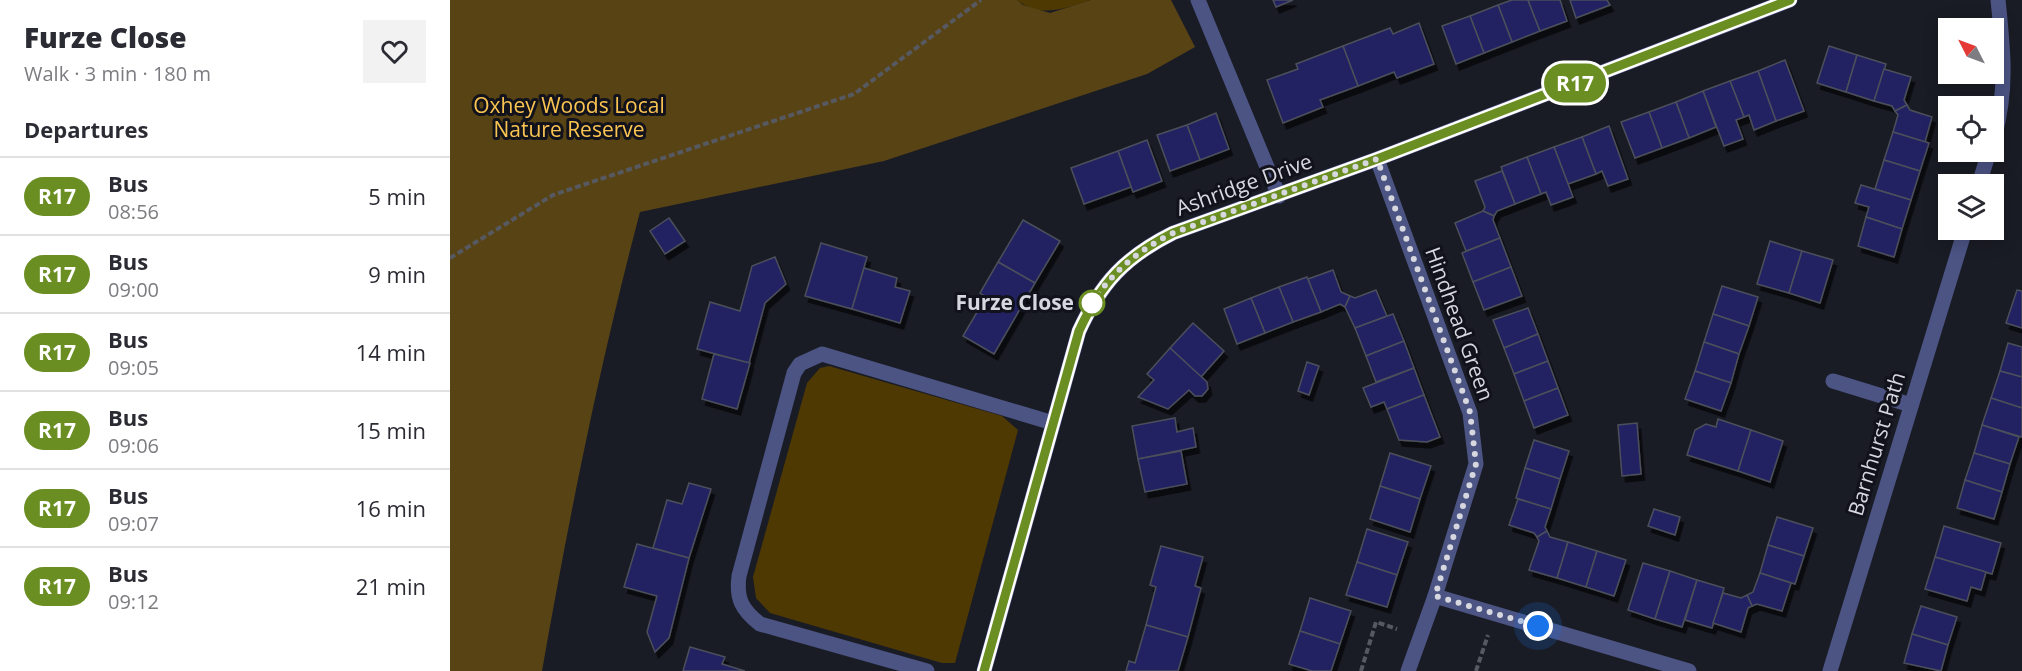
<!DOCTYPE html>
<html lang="en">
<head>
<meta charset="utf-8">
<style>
	:root { --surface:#fff; --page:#f2f2f3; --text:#2b2b33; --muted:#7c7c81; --line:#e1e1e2 }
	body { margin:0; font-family:"Open Sans",sans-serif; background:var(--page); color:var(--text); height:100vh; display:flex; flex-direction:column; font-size:22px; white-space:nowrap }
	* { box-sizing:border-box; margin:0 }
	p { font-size:20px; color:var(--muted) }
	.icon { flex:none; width:33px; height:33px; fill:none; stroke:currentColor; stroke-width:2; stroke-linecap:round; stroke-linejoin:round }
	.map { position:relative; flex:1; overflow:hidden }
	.sheet { display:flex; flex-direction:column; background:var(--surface); width:450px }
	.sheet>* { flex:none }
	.badge { padding:0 12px; border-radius:20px; font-size:21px; line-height:39px }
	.needle { width:39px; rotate:312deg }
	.controls { position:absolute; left:1488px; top:18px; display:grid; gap:12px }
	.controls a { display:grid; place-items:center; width:66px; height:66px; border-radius:0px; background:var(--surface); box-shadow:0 3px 15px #0003; font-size:30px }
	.you { position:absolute; width:30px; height:30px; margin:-15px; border:4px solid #fff; border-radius:50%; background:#1a73e8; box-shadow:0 0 0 9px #1a73e833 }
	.map>.badge { position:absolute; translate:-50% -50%; box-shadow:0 0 0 3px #fff }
	h2 { padding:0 24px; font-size:22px; line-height:54px }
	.round { display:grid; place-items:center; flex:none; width:63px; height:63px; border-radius:0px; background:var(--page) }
	.overview { display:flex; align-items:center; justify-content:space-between; height:102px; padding:0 24px }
	h1 { font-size:28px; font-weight:800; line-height:45px }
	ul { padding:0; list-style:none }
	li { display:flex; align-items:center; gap:18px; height:78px; padding:0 24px; border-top:2px solid var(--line) }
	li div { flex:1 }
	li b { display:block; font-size:22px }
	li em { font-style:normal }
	li .badge { min-width:66px; font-weight:700; text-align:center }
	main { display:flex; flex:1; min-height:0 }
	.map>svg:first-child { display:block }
</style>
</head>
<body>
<main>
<section class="sheet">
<div class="overview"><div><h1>Furze Close</h1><p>Walk · 3 min · 180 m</p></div><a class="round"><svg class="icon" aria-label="heart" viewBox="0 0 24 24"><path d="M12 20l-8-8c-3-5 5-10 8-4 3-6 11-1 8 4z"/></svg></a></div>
<h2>Departures</h2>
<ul>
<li><span class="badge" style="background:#6b8e23;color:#fff">R17</span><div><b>Bus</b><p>08:56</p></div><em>5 min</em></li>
<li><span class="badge" style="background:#6b8e23;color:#fff">R17</span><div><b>Bus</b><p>09:00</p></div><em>9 min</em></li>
<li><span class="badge" style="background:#6b8e23;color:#fff">R17</span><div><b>Bus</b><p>09:05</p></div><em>14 min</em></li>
<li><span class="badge" style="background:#6b8e23;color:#fff">R17</span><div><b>Bus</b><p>09:06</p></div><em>15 min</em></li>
<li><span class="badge" style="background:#6b8e23;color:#fff">R17</span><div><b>Bus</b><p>09:07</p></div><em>16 min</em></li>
<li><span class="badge" style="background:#6b8e23;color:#fff">R17</span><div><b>Bus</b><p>09:12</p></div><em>21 min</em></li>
</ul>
</section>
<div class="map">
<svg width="1572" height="671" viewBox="0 0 1572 671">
	<defs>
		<filter id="shadow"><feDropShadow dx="3.5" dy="6" stdDeviation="0" flood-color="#0009"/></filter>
	</defs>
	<rect width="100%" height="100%" fill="#1a1c25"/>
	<g fill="#4f3903">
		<path d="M 567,0 L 641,0 C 615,8 591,19 567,0 Z"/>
		<polygon points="379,366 552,416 568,430 505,663 492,663 320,613 306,598 303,577 357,383 370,368"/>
	</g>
	<path fill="#584315" d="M 0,0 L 567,0 L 573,5 L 600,13 L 641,0 L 721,0 L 745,47 L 697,74 L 434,161 L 190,212 C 150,363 119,517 92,671 L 0,671 Z"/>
	<g fill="#202264" stroke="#4c4f5a" stroke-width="1.5" filter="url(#shadow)">
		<polygon points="823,0 843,0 826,7"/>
		<polygon points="1062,0 1078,0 1090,31 1062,42 1048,5"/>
		<polygon points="1078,0 1110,0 1117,21 1090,31"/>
		<polygon points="1120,0 1157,0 1160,5 1126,18"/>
		<polygon points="1048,5 1062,42 1034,53 1020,16"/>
		<polygon points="1020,16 1034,53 1006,64 992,26"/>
		<polygon points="969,23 984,64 947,78 944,72 908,86 893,46 940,28 943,34"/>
		<polygon points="893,46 908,86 870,100 873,107 833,123 817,80 848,69 846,64"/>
		<polygon points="1379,46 1407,55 1396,92 1367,83"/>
		<polygon points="1407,55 1436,64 1424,101 1396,92"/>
		<polygon points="1335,60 1354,111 1326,121 1308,71"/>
		<polygon points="1434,69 1461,77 1454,100 1457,105 1445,111 1442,106 1424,101"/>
		<polygon points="1308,71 1326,121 1304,130 1299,115 1294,117 1280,81"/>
		<polygon points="1280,81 1294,117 1286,120 1293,139 1274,146 1253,91"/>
		<polygon points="1253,91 1266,127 1239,138 1226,102"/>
		<polygon points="1226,102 1239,138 1212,148 1199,112"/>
		<polygon points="1457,105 1460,110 1482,117 1475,142 1443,132 1448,115 1445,111"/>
		<polygon points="1199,112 1212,148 1185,158 1171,122"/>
		<polygon points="766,113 779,149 750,160 737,125"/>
		<polygon points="737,125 750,160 720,171 707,135"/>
		<polygon points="1159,126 1178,179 1158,186 1152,171 1146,174 1132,137"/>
		<polygon points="1443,132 1479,143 1470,171 1434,160"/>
		<polygon points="1132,137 1146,174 1118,184 1104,147"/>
		<polygon points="697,140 712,181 683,192 668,151"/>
		<polygon points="1104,147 1123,197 1101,205 1096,192 1091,194 1077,157"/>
		<polygon points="668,151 681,187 634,204 621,168"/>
		<polygon points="1077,157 1091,194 1065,204 1051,167"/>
		<polygon points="1434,160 1470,171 1461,200 1425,189"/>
		<polygon points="1052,171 1065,204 1047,211 1044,216 1033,211 1035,207 1025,181"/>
		<polygon points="1411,185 1461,200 1452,229 1416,217 1419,207 1405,203"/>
		<polygon points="1033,211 1044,216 1043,220 1050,238 1016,251 1005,223"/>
		<polygon points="1416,217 1452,229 1444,257 1408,246"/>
		<polygon points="219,218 235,241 215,254 200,231"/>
		<polygon points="573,220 610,241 585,283 548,262"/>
		<polygon points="1050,238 1061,267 1023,282 1012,253"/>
		<polygon points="1320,241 1352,251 1339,293 1307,284"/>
		<polygon points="371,243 417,257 402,309 355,296"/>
		<polygon points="1352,251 1383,260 1370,303 1339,293"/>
		<polygon points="325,257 336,284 315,303 299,363 247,349 260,302 290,311 302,266"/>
		<polygon points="548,262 585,283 544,354 513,336 536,297 530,293"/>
		<polygon points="1061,267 1072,296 1034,310 1023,282"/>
		<polygon points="414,268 447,278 445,287 460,291 450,323 402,309"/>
		<polygon points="883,270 891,292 900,296 895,307 890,304 871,312 858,279"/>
		<polygon points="857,277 871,312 843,322 829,287"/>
		<polygon points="1272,286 1308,297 1299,326 1263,314"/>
		<polygon points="829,287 843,322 815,333 801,298"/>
		<polygon points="926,290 937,316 905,328 895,307 900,296 905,298"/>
		<polygon points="1567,290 1572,291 1572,328 1556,323"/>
		<polygon points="801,298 815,333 787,344 774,309"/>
		<polygon points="1078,308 1088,334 1054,348 1043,320"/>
		<polygon points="943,314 954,341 916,356 905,328"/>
		<polygon points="1263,314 1299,326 1289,354 1254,342"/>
		<polygon points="743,323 774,351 751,377 720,348"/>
		<polygon points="1088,334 1098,361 1064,374 1054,348"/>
		<polygon points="954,341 964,368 926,382 916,356"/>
		<polygon points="1254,342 1289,354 1281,383 1245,371"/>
		<polygon points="1558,343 1572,347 1572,377 1550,371"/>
		<polygon points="720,348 757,382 758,389 752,396 745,396 739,390 718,409 688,397 704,380 697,374"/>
		<polygon points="264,354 300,363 287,409 252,399"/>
		<polygon points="1098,361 1108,388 1074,401 1064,374"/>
		<polygon points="857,362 869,366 859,395 848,391"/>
		<polygon points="964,368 974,395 937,409 934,402 921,407 913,388"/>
		<polygon points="1245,371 1281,383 1271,411 1235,399"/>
		<polygon points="1550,371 1572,377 1572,408 1541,398"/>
		<polygon points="1108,388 1118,415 1084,428 1074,401"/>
		<polygon points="974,395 990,437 977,442 949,440 937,409"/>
		<polygon points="1541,398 1572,408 1572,437 1532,425"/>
		<polygon points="725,418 727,432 743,428 746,447 688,459 682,426"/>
		<polygon points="1268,419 1301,430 1288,471 1237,455 1245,430 1256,424 1266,427"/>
		<polygon points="1187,423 1191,474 1172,476 1168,425"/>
		<polygon points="1532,425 1569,437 1560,464 1524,453"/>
		<polygon points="1301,430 1333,441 1320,482 1288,471"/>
		<polygon points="1084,440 1119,451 1110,479 1075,468"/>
		<polygon points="731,451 737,484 695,492 688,459"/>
		<polygon points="940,453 981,466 970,499 930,486"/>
		<polygon points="1524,453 1560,464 1552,492 1515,480"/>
		<polygon points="1075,468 1110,479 1101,509 1066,498"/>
		<polygon points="1515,480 1552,492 1544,519 1507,508"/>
		<polygon points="239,483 261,489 239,558 203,548 217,500 232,504"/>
		<polygon points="930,486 970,499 960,532 920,519"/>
		<polygon points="1068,499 1101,509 1095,527 1097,531 1087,537 1084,533 1059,525"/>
		<polygon points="1204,509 1230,517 1225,535 1198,526"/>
		<polygon points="1327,517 1363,528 1354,556 1318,545"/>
		<polygon points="1494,526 1551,543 1542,574 1485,557"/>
		<polygon points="917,529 958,542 947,575 907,562"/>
		<polygon points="1097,531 1100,537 1118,542 1107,578 1079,570 1089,541 1087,537"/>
		<polygon points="1118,542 1147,551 1136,587 1107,578"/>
		<polygon points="187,544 239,558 219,638 205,652 197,632 207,596 174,587"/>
		<polygon points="1318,545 1354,556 1345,584 1310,573"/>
		<polygon points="711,546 753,557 745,586 751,588 738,637 696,625 706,587 700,585"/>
		<polygon points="1147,551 1176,560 1164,596 1136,587"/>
		<polygon points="1485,557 1536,572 1531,590 1521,587 1517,601 1475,589"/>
		<polygon points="907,562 947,575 937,607 896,595"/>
		<polygon points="1193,563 1220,571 1205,619 1178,610"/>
		<polygon points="1220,571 1247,580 1232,627 1205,619"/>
		<polygon points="1310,573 1341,583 1332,611 1307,604 1302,606 1297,595 1303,592"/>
		<polygon points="1247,580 1274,588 1262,628 1235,620"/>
		<polygon points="1273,593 1291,598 1297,595 1302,606 1298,608 1291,632 1263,623"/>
		<polygon points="860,598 901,611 890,644 850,631"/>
		<polygon points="1471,606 1507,617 1498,645 1462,634"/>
		<polygon points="696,625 738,637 728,671 676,671 679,661 685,663"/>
		<polygon points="850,631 890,644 881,671 862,671 839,664"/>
		<polygon points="1462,634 1498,645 1491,671 1454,663"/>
		<polygon points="240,647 275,657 272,664 295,671 233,671"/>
	</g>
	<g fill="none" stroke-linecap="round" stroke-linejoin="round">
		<g stroke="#575961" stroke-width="4" stroke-dasharray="6 3" stroke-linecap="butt">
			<polyline points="0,258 103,195 404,94 531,0"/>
			<polyline points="911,671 926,622 947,629"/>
			<polyline points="1026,671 1038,635"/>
		</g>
		<g stroke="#4c5484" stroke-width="15">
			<polyline points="748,0 829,196"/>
			<path d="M 1544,137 C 1558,90 1553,48 1548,0"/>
			<polyline points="927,159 1020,413 1026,464 985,596 1239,671"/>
			<polyline points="1529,184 1539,152"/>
			<polyline points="1383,381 1461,405"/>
			<path d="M 477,671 L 310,624 C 292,610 286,599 289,576 L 344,373 L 350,364 L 372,354 L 603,423"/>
			<path d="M 534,671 L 629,331 C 651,283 675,257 723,233 L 927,159 L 1340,0"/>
			<polyline points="958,671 985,596"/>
			<polyline points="1380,671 1515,230"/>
		</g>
	</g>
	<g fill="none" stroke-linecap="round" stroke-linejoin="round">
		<defs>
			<path id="line" d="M 534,671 L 629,331 C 651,283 675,257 723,233 L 927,159 L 1340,0"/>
		</defs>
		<use href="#line" stroke="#fff" stroke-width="14"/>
		<use href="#line" stroke="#6b8e23" stroke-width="9"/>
		<path stroke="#d7d8df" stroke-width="6" stroke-dasharray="0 10.8" d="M 642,303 C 663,271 689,250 723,233 L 927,159 L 1020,412 L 1026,464 L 985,596 L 1088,626"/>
	</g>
	<circle fill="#fff" stroke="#6b8e23" stroke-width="3" cx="642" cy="303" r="12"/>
	<g text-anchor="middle" stroke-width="6" stroke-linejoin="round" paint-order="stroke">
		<g font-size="21" fill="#fbc451" stroke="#11121b">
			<text x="119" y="113">Oxhey Woods Local<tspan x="119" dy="24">Nature Reserve</tspan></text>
		</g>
		<g font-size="21" fill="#d7d8df" stroke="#11121b">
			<text transform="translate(794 185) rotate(-20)" y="7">Ashridge Drive</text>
			<text transform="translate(1009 324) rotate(70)" y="7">Hindhead Green</text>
			<text transform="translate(1427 444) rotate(-73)" y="7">Barnhurst Path</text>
		</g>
		<g font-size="21" font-weight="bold" fill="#d7d8df" stroke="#11121b" text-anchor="end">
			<text x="624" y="310">Furze Close</text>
		</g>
	</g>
</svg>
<div class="controls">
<a><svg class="needle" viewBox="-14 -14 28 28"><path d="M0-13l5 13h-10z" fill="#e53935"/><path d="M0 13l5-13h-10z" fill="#7c7c81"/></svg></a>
<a><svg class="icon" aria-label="locate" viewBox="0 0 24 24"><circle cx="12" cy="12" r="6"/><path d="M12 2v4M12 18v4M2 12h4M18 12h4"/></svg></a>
<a><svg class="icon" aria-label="layers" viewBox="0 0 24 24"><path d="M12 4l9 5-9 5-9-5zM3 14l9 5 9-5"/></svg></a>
</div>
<div class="you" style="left:1088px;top:626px"></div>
<b class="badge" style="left:1125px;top:83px;background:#6b8e23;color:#fff">R17</b>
</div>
</main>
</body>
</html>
